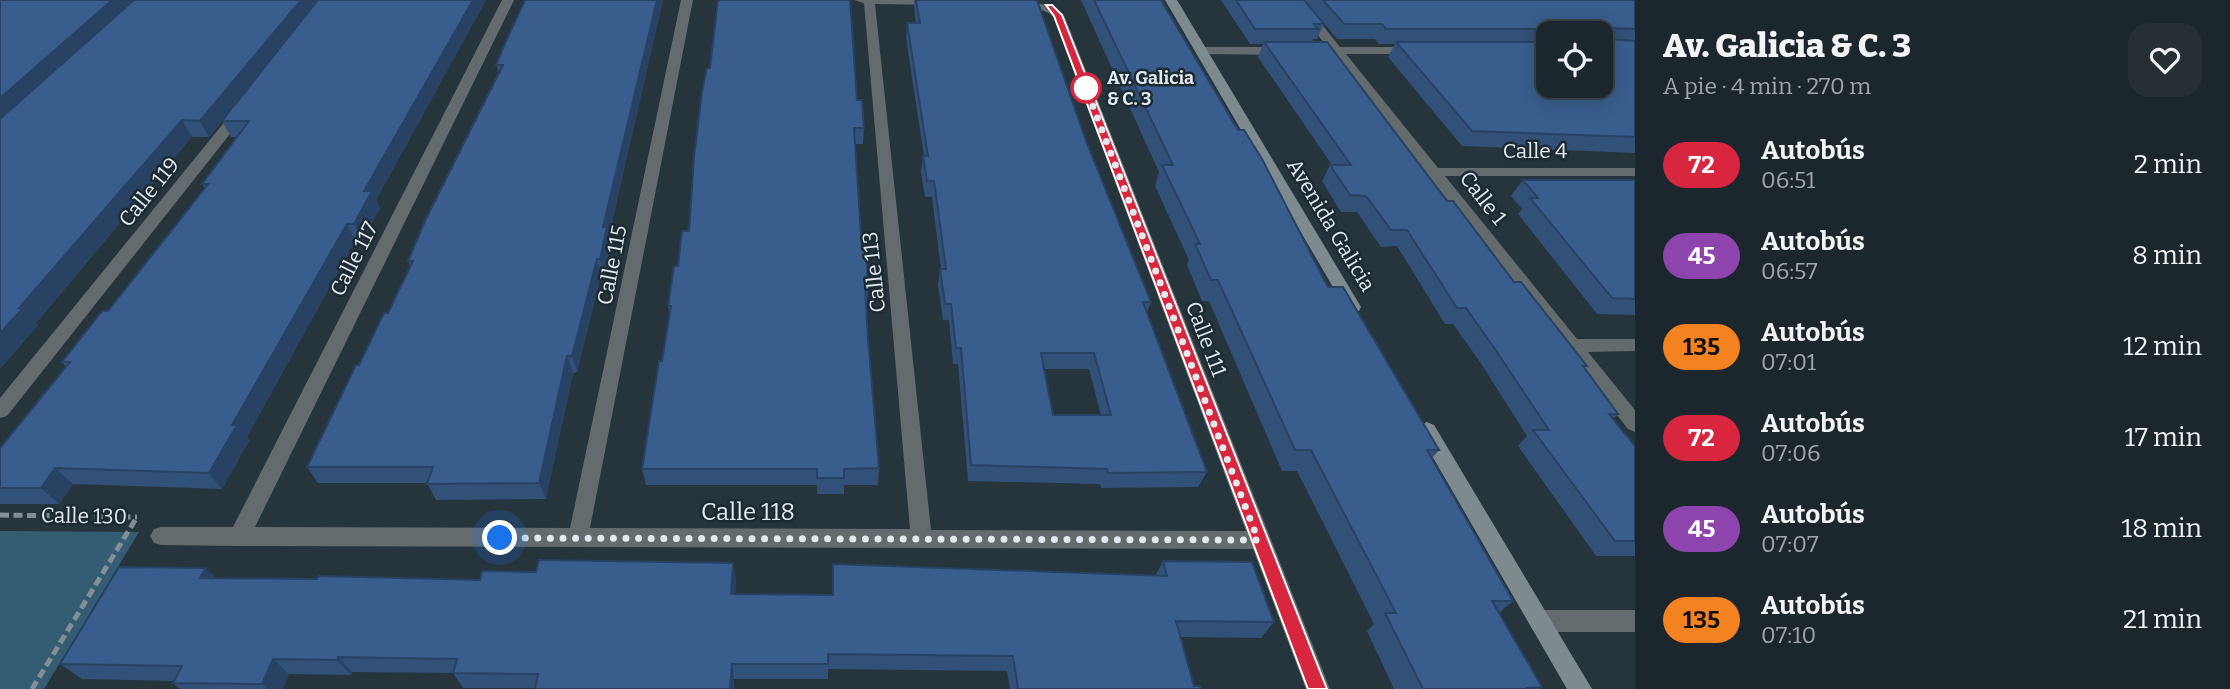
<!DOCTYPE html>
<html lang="es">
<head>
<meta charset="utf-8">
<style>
	:root { --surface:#1c272d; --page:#252f35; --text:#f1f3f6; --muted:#a0a5aa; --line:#3a4449 }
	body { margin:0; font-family:Bitter,serif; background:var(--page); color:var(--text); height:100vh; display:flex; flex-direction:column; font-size:26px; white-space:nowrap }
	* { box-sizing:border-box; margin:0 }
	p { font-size:23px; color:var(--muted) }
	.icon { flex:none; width:38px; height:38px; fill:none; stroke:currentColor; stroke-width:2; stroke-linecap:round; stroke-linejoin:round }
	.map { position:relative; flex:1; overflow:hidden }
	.panel { display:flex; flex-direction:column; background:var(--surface); width:595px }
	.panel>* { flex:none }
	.badge { padding:0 14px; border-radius:23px; font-size:24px; line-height:46px }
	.buttons { position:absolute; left:1536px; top:21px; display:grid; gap:14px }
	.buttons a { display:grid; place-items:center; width:77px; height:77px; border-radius:14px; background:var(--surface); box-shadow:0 4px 18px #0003,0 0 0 2px var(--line); font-size:35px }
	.you { position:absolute; width:35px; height:35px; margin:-18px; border:5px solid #fff; border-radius:50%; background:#1a73e8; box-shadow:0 0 0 10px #1a73e833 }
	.map>.badge { position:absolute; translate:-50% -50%; box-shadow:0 0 0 4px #fff }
	.round { display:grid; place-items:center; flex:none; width:74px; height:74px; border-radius:21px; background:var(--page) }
	.head { display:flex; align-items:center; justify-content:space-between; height:119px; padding:0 28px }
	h1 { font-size:33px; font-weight:800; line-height:52px }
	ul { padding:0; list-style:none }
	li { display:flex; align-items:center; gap:21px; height:91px; padding:0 28px }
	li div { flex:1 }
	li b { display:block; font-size:26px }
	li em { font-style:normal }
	li .badge { min-width:77px; font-weight:700; text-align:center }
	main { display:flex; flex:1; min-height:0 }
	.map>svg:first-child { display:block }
</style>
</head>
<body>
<main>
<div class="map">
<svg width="1635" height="689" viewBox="0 0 1635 689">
	<rect width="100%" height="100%" fill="#26343c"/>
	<polygon fill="#345d73" points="0,531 139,532 44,689 0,689"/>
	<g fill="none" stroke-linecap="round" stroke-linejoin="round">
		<g stroke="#838e95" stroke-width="5" stroke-dasharray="9 4.5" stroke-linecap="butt">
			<polyline points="0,515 137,517"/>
			<polyline points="32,689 137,517"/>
		</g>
		<g fill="#636b6d" fill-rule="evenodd">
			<path d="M 502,0 L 514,0 L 255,527 L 570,528 L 681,0 L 693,0 L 590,528 L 910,529 L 864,3 L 854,0 L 941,0 L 941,4 L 937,5 L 875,4 L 931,530 L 1246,531 L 1053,16 C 1040,5 1022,12 1008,3 C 1023,0 1053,3 1064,15 L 1330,689 L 1306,689 L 1253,549 L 239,546 L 161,545 L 154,543 L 150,536 L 154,529 L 161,527 L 233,527 Z"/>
			<polygon points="1290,0 1302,0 1340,47 1418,47 1420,50 1414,54 1346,54 1438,168 1635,168 1635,176 1445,176 1577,339 1635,339 1635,351 1588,352 1635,410 1635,432 1628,429 1333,55 1326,54 1324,51 1328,48"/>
			<polygon points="1201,47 1285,47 1291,51 1285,55 1197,54 1195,51"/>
			<polygon points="240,108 247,112 245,115 7,416 0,418 0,398 235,109"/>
			<polygon points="1540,610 1635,610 1635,632 1540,632 1532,629 1529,621 1532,613"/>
		</g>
		<g fill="#7e8b8e" fill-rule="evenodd">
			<polygon points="1165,0 1177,0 1361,307 1359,311 1347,311"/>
			<polygon points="1427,422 1434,425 1592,689 1567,689 1420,435 1417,430 1420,425"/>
		</g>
	</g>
	<g fill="#315179" fill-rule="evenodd">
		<polygon points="0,0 486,0 376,200 380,208 362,241 355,241 247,437 249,441 222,489 73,484 59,504 0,504 0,448 66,367 62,362 108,311 205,188 202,184 237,137 231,137 222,121 209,137 192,137 36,323 38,325 0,369"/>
		<polygon points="525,0 663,0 609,235 611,244 604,276 601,276 577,372 573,373 546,499 436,500 427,483 318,483 307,467 359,365 388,313 410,266 408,261 499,73 496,65"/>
		<path d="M 914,0 L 1037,0 L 1086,141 L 1151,302 L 1147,312 L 1207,472 L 1198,487 L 1101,488 L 1100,484 L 968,481 L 958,364 L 953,364 L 949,320 L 943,320 L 938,285 L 940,269 L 941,269 L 932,197 L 925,197 L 921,172 L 923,156 L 924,156 L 906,38 L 907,23 L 916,23 L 914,7 ZM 1044,369 L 1089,369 L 1101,415 L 1053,415 Z"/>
		<polygon points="1081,0 1161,0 1328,287 1439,450 1432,458 1513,601 1499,613 1542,687 1539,689 1394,689 1367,631 1374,624 1297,471 1282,471 1209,301 1202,301 1187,265 1189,260 1155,186 1159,172"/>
		<polygon points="1221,0 1304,0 1324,24 1317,39 1313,39 1312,42 1447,201 1514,282 1587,366 1584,368 1618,414 1613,419 1635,446 1635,556 1596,556 1518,446 1527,436 1482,365 1453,324 1445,324 1397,246 1381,247 1357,212 1341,212 1322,181 1330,165 1332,165 1258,57 1263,44 1250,44"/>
		<path d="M 1305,0 L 1635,0 L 1635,153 L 1462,146 L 1388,57 L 1395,44 L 1379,44 L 1375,39 L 1337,39 ZM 1549,33 L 1601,33 L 1549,86 Z"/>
		<polygon points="857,100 864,128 863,144 855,144 862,249 868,286 867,303 866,303 868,339 879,468 878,485 844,485 844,494 817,494 817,485 646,485 642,469 670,316 668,306 678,266 689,231"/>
		<polygon points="1523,180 1635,180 1635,315 1597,314 1518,214 1522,209 1511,196"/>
		<polygon points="1163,561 1274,622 1261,638 1181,637 1194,686 1201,689 1010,689 1007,671 828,669 828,679 734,679 535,688 463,688 453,673 352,672 351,675 289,674 283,689 180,689 173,683 174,681 82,679 60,664 216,578 480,580 536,572 733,563 736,580 735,594 833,595 1155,576"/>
	</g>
	<g fill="#284263">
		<polygon points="112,0 138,0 0,125 0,98"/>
		<polygon points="301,0 321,0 209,137 200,121"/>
		<polygon points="473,0 486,0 376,200 380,208 362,241 354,224 364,191"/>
		<polygon points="657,0 663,0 609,235 611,244 604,276 600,259 603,227"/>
		<polygon points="182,120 192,137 36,323 38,325 0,369 0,333 19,308"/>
		<polygon points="347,224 355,241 247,437 249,441 222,489 209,473 232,425"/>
		<polygon points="597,259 601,276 577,372 572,356"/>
		<polygon points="567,356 573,373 546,499 539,483"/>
		<polygon points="55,468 73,484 59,504 41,488"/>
		<polygon points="733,563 736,580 733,610 731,594"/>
		<polygon points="206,568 222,584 200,578"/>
		<polygon points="338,657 352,672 351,675 337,660"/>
		<polygon points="273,659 289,674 283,689 267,689 262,684"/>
		<polygon points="732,664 734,679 734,689 730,689"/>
	</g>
	<g fill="#395e8d" stroke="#284263" stroke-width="2" fill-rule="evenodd">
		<polygon points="0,0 112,0 0,98"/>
		<polygon points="134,0 301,0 200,121 182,120 19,308 23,308 0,333 0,119"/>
		<polygon points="318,0 473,0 364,191 372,191 354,224 347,224 232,425 237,425 209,473 55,468 41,488 0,488 0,448 70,362 62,362 102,311 108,311 208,184 202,184 249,121 222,121"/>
		<polygon points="525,0 657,0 603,227 607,227 600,259 597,259 572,356 567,356 539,483 427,484 433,467 307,467 356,365 359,365 384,313 388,313 413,261 408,261 425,221 503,65 496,65 507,39"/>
		<polygon points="718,0 850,0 857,100 862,100 864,128 854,128 862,249 866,249 868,286 865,286 868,339 879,468 844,469 844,478 817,478 817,469 642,469 659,361 662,361 671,306 668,306 674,266 678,266 682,231 689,231 694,157 702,92 707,68 710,68"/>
		<path d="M 916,0 L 1037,0 L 1086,141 L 1151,302 L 1143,302 L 1207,472 L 1108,473 L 1107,469 L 971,465 L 961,348 L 956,348 L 951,304 L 945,304 L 940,269 L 946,269 L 934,181 L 927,181 L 923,156 L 928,156 L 907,23 L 920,23 ZM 1041,353 L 1094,353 L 1111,415 L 1053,415 Z"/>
		<polygon points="1094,0 1161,0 1238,130 1244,130 1262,159 1328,287 1343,287 1439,450 1427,450 1513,601 1492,601 1542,687 1528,688 1529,689 1423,689 1385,613 1396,613 1311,450 1295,450 1218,280 1211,280 1195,244 1200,244 1162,165 1173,165"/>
		<polygon points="1236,0 1304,0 1324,24 1314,24 1318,29 1255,29"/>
		<polygon points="1323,0 1635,0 1635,29 1611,28 1609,39 1635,41 1635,137 1472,131 1396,42 1549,42 1549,86 1601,86 1601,33 1560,33 1561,29 1386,29 1382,24 1344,24"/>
		<polygon points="1264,42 1327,42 1447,201 1453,201 1514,282 1521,282 1587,366 1583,366 1618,414 1609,414 1635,446 1635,541 1615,541 1533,430 1549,430 1495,349 1466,308 1457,308 1407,230 1391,230 1366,196 1350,195 1330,165 1351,165"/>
		<polygon points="1523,180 1635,180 1635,299 1612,298 1530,198 1538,198"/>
		<polygon points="539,560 733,563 731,594 833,595 833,564 1167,576 1163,561 1252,562 1274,622 1176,621 1194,686 1200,686 1201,689 1018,689 1013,656 828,654 828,664 732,664 730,689 535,689 538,674 453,673 457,659 338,657 337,660 273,659 262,684 173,683 182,666 60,664 119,567 206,568 200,578 317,579 319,576 480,580 482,571 536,572"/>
	</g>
	<polygon fill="#d7263d" stroke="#fff" stroke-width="2" points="1046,5 1052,5 1062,15 1327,689 1308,689 1054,16"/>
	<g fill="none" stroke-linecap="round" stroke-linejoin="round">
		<polyline stroke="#e1eaef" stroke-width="7" stroke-dasharray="0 12.6" points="500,538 1258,540 1086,88"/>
	</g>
	<circle fill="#fff" stroke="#d7263d" stroke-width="3.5" cx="1086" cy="88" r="14"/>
	<g text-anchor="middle" stroke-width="5" stroke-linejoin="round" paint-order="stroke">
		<g font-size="18" font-weight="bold" fill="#e1eaef" stroke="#1c2a31" text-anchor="start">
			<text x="1107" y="84">Av. Galicia<tspan x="1107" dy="21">&amp; C. 3</tspan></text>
		</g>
		<g font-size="21" fill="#e1eaef" stroke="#1c2a31">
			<text x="1535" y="158">Calle 4</text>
			<text transform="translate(149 192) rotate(-51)" y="7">Calle 119</text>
			<text transform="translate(1483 198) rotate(52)" y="7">Calle 1</text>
			<text transform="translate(1331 225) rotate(59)" y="7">Avenida Galicia</text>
			<text transform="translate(354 259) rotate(-63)" y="7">Calle 117</text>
			<text transform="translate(612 265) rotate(-79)" y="7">Calle 115</text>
			<text transform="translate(874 272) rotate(-96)" y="7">Calle 113</text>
			<text transform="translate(1206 339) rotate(69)" y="7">Calle 111</text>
			<text transform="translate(84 516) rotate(1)" y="7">Calle 130</text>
		</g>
		<g font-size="24" fill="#e1eaef" stroke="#1c2a31">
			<text x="748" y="520">Calle 118</text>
		</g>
	</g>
</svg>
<div class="buttons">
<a><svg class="icon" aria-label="locate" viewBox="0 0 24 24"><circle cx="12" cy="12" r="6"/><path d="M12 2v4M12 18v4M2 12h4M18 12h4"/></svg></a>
</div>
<div class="you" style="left:500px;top:538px"></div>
</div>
<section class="panel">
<div class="head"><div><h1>Av. Galicia &amp; C. 3</h1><p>A pie · 4 min · 270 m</p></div><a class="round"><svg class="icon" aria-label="heart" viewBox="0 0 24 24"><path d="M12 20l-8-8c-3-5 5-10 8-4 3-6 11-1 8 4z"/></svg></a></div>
<ul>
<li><span class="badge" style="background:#d7263d;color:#fff">72</span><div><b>Autobús</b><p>06:51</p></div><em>2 min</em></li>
<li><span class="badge" style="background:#8e44ad;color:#fff">45</span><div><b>Autobús</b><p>06:57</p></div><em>8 min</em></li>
<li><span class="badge" style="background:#f58220;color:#111">135</span><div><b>Autobús</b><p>07:01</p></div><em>12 min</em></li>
<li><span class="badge" style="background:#d7263d;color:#fff">72</span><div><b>Autobús</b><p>07:06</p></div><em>17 min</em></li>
<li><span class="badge" style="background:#8e44ad;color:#fff">45</span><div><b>Autobús</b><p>07:07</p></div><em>18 min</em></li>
<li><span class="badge" style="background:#f58220;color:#111">135</span><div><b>Autobús</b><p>07:10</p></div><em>21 min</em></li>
</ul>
</section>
</main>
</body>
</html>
